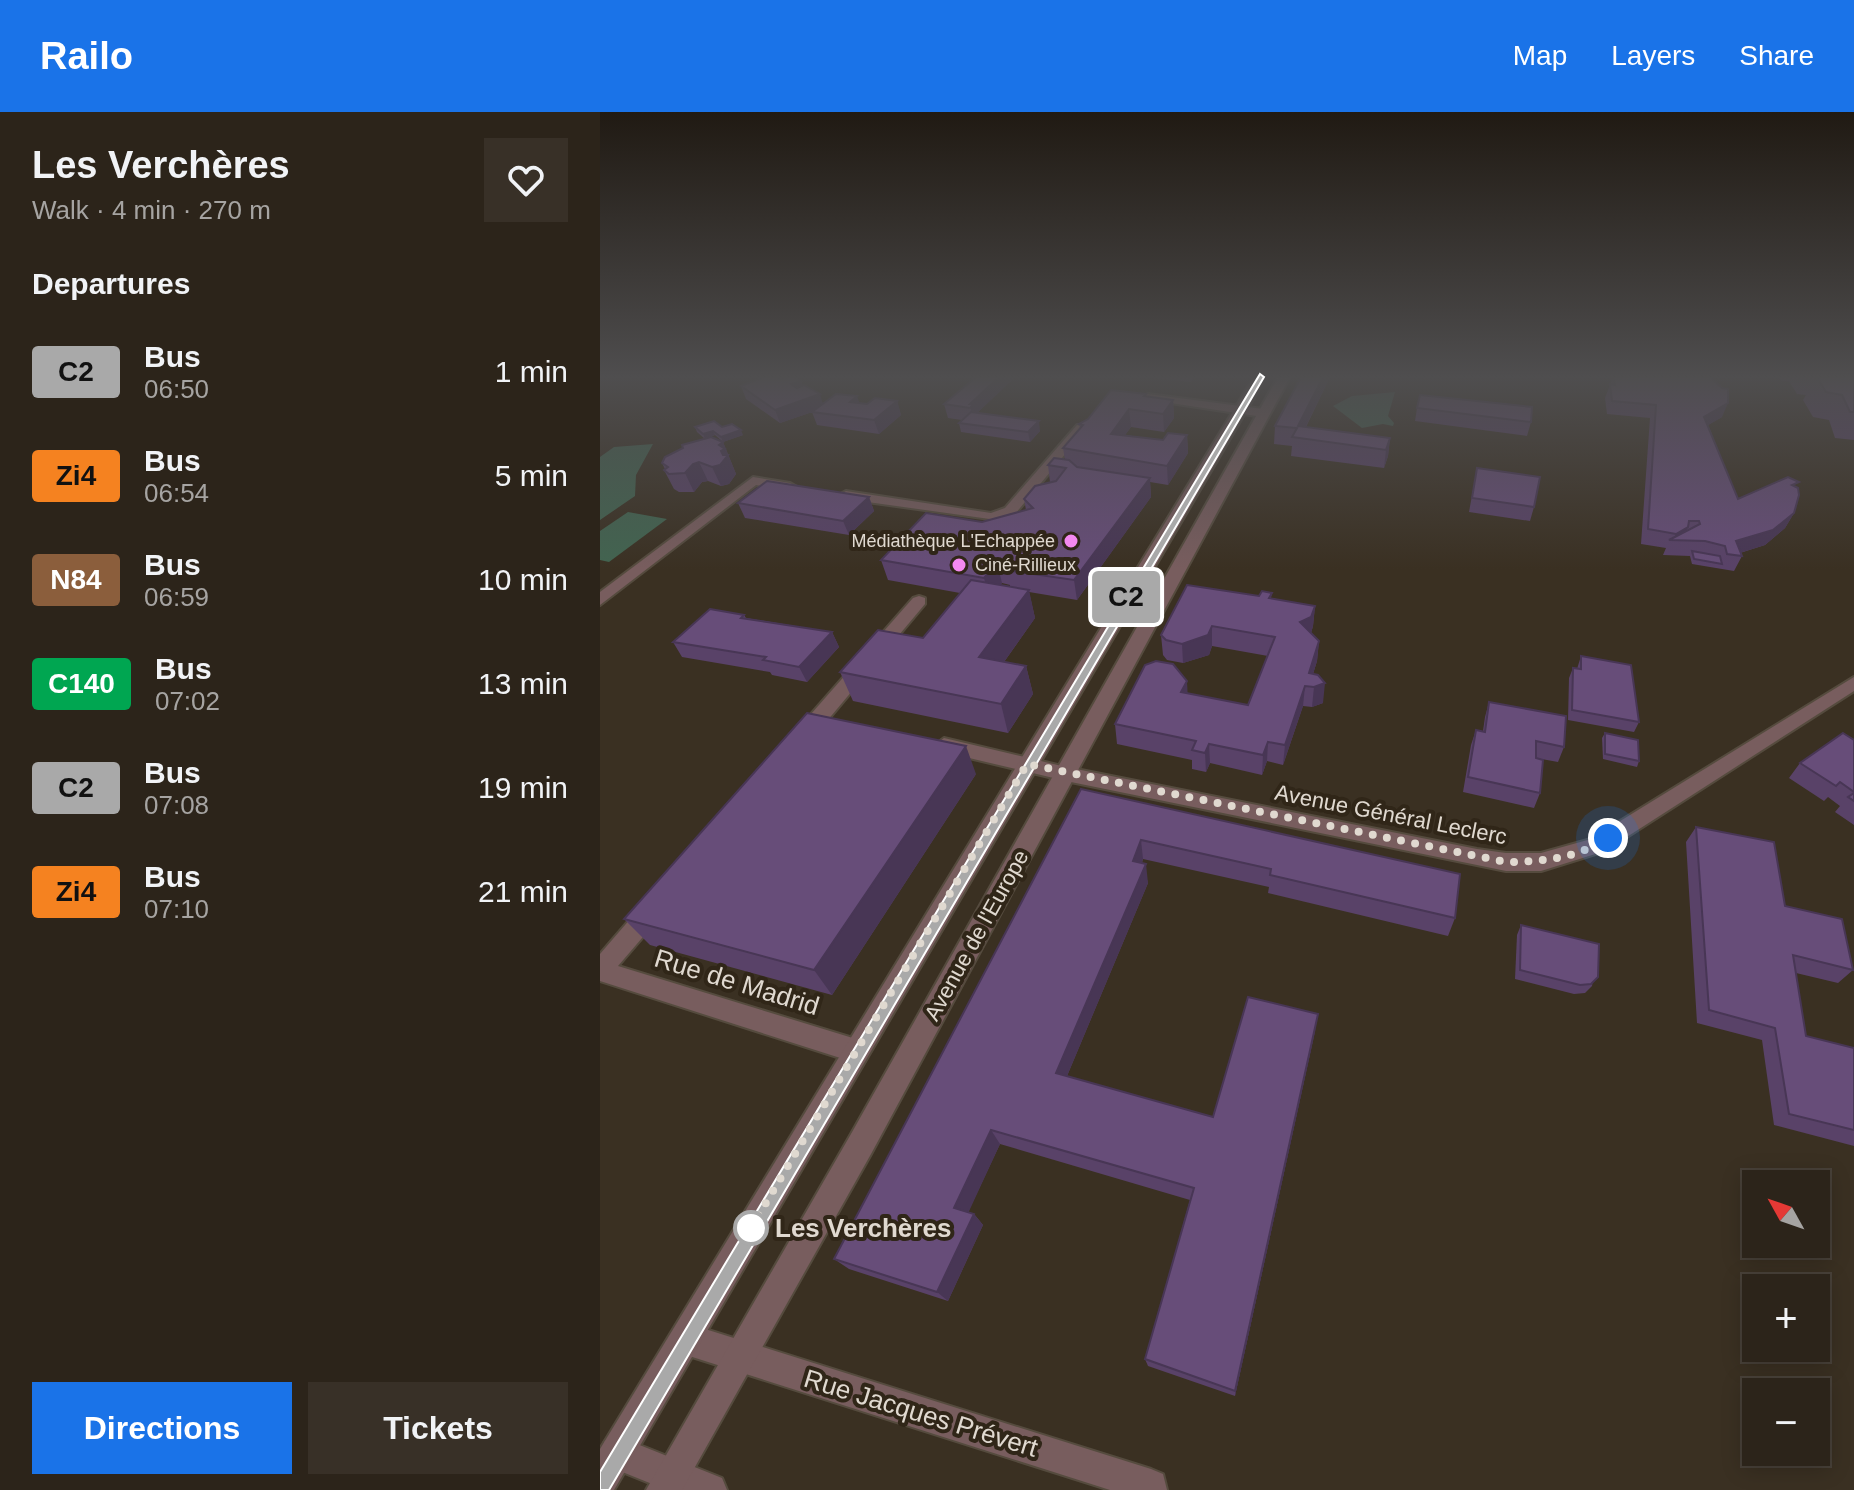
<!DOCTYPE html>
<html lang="en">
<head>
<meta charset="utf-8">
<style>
	:root { --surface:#2c241a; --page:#383027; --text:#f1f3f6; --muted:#a6a4a2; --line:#484139; --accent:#1a73e8 }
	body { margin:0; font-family:Arial,sans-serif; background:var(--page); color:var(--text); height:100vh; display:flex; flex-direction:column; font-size:30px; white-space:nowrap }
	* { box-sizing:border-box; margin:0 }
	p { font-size:26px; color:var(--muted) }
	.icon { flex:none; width:44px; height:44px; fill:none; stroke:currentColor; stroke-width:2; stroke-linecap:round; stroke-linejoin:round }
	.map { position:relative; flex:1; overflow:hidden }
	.panel { display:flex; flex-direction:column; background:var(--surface); width:600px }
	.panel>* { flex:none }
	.badge { padding:0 16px; border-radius:6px; font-size:28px; line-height:52px }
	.needle { width:52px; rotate:310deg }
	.buttons { position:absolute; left:1142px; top:1058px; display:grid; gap:16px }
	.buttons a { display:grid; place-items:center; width:88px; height:88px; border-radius:0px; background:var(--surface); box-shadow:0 4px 20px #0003,0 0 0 2px var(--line); font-size:40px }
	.you { position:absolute; width:40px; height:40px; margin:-20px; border:6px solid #fff; border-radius:50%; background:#1a73e8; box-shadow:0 0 0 12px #1a73e833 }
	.map>.badge { position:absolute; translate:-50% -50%; box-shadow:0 0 0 4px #fff }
	h2 { padding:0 32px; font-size:30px; line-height:72px }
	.round { display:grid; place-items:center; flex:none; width:84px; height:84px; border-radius:0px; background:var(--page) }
	.head { display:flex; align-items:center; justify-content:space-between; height:136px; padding:0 32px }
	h1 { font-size:38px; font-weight:600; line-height:60px }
	.button { display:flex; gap:16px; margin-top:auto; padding:16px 32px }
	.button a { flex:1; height:92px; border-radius:0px; background:var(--accent); color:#fff; font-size:32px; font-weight:600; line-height:92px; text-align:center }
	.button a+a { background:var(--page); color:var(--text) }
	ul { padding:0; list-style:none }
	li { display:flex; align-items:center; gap:24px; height:104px; padding:0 32px }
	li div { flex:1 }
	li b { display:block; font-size:30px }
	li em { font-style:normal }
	li .badge { min-width:88px; font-weight:700; text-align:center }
	header { display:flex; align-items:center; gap:48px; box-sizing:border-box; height:112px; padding:0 40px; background:var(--accent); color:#fff }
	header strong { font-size:38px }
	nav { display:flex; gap:44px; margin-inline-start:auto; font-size:28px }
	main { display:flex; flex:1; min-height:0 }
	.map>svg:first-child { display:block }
</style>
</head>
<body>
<header>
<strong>Railo</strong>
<nav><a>Map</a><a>Layers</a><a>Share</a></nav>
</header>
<main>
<section class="panel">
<div class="head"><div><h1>Les Verchères</h1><p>Walk · 4 min · 270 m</p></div><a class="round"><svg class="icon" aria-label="heart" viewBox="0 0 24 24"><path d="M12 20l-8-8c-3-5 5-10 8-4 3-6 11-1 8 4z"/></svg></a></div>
<h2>Departures</h2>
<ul>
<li><span class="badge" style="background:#a9a9a9;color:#111">C2</span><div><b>Bus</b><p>06:50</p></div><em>1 min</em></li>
<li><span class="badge" style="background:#f58220;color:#111">Zi4</span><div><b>Bus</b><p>06:54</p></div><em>5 min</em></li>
<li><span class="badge" style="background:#8b5e3c;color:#fff">N84</span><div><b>Bus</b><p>06:59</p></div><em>10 min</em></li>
<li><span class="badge" style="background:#00a651;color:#fff">C140</span><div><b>Bus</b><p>07:02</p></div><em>13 min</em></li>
<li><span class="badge" style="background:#a9a9a9;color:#111">C2</span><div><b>Bus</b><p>07:08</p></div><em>19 min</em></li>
<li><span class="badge" style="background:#f58220;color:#111">Zi4</span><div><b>Bus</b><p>07:10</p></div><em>21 min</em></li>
</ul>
<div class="button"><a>Directions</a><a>Tickets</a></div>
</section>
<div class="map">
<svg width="1254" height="1378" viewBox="0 0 1254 1378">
	<rect width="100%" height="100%" fill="#3a3022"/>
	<g fill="#426450">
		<polygon points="795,280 788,304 794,311 793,314 783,312 762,316 733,294 752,284"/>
		<polygon points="53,332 36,363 35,384 0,408 0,345 14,335"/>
		<polygon points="28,400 67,407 9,450 0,448 0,419"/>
	</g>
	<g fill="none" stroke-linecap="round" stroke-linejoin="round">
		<defs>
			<g id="minor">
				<polygon points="548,282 663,297 669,301 663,305 544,287 542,285"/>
				<polygon points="477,313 487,316 415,402 397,408 246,387 239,383 246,379 391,401 405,396"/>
				<polygon points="153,365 190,371 197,375 190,379 156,373 0,493 0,480"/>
				<polygon points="319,484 325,486 325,492 211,628 197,628 195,623 197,618 313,486"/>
				<polygon points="1254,565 1254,579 1005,739 941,759 906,759 877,753 466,669 344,640 335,633 344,626 466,655 877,737 906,741 941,741 991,727"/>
				<polygon points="52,789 60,791 63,798 60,805 18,854 256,927 265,931 269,939 265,947 256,951 0,869 0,842 44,791"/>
				<polygon points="86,1211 551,1357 563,1362 567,1378 510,1378 86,1243 75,1238 70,1227 75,1216"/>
				<polygon points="17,1324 122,1366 127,1378 67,1378 5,1353 0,1341 5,1329"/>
			</g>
			<g id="tertiary">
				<polygon points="654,265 666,265 14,1378 0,1378 0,1337"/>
				<polygon points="678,265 690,265 271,1042 82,1378 46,1378 251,1022"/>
			</g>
		</defs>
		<use href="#minor" stroke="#554b3e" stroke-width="4"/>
		<use href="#tertiary" stroke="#554b3e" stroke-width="4"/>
		<use href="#minor" fill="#785d5e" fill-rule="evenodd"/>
		<use href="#tertiary" fill="#785d5e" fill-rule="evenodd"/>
	</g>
	<g fill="#594268" fill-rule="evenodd">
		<polygon points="376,265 415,265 377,301 440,319 430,330 361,320 359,311 362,308 348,306 344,292"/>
		<polygon points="544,265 595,265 591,270"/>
		<polygon points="701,265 730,265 706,315 790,326 788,344 784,356 691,344 692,334 674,332 675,314"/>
		<polygon points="1013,265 1110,265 1122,305 1108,313 1138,387 1196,375 1194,401 1185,416 1165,433 1140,441 1142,444 1134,459 1092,452 1090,444 1063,443 1066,436 1041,432 1050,306 1007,302 1005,286"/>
		<polygon points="1178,265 1254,265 1254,328 1235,326 1229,308 1213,305 1203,288 1206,283 1197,282 1189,269 1182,269"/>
		<polygon points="181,267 201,269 203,274 223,291 267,292 297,289 301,303 279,322 217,313 212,300 180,311 146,287 141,274"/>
		<path d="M 546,282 L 546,285 L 573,288 L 574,306 L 564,320 L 531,315 L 525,323 L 563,328 L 587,323 L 588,341 L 568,373 L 550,370 L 551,385 L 477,488 L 429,480 L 435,506 L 404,550 L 426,554 L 433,582 L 408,621 L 253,589 L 240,560 L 323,526 L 360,481 L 288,468 L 281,448 L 382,410 L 426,398 L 424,387 L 450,370 L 448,353 L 465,348 L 463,336 L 480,316 L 479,312 ZM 402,471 L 410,473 L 410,475 L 400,473 Z"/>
		<polygon points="817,296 931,310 927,324 815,309"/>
		<polygon points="95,315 122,315 143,323 123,330 115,323 105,327 97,320"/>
		<polygon points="123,330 136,362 129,372 121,374 108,369 102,370 94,380 79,380 74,377 64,358 65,357 62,351"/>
		<polygon points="877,356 934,395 930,409 869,400"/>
		<polygon points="269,385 274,399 249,423 145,406 138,391"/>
		<polygon points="672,481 671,486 715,494 713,514 711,521 719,529 717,549 713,562 723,591 712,595 703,594 683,653 667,649 662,663 610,651 606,660 592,657 592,648 517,632 515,612 587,581 648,593 668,544 612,534 609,543 583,551 567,548 563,543 561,523 659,484"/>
		<polygon points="144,503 146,506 232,520 239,535 207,570 172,563 170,560 82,545 73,530"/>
		<polygon points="981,544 1039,610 1034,620 968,608 969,566 973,556 977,557"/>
		<polygon points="889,590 964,635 958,650 936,646 940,681 934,696 863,680 871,633 876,618 883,619 885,605"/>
		<polygon points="1005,621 1039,649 1037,655 1003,647 1002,626"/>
		<polygon points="1254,628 1254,713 1235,700 1240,694 1228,685 1224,689 1189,666 1200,651"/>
		<polygon points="376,662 232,883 50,833 24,807"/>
		<polygon points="481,677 855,806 848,824 668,781 669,775 543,747 542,751 548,771 467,964 613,1005 715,919 635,1284 548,1254 545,1247 590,1088 400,1032 368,1100 374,1102 383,1113 348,1189 249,1157 234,1147"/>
		<polygon points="1096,715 1185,794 1253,858 1238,871 1196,861 1206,924 1254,936 1254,1034 1174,1013 1162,928 1097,911 1086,730"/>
		<polygon points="921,813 999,832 992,874 985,881 974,882 915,867 917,823"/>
	</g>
	<g fill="#483655">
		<polygon points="399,265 415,265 375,303 373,309 370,292"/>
		<polygon points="723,265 730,265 700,326 698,314"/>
		<polygon points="201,269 206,282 191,272"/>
		<polygon points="220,282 224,296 180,311 175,298"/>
		<polygon points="257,284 262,298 250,290"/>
		<polygon points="573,288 574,306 564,320 563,302"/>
		<polygon points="297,289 301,303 279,322 274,308"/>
		<polygon points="1128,291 1122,305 1098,319 1104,305"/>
		<polygon points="529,297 531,315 519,331 511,322"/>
		<polygon points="439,309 440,319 430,330 428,320"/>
		<polygon points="141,318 143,323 123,330 121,325"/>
		<polygon points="113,319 115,323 105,327 103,322"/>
		<polygon points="587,323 588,341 568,373 567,354"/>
		<polygon points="790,326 788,344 784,356 786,338"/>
		<polygon points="123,330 136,362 129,372 121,374 112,355 119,333"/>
		<polygon points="99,350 108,369 102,370 94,380 85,361 93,352"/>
		<polygon points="550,366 551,385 477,488 474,468"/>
		<polygon points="269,385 274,399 249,423 243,409"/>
		<polygon points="1194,401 1185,416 1165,433 1133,443 1136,429"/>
		<polygon points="1088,415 1082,429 1073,428 1076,422"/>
		<polygon points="397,451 402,471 389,486 384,466"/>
		<polygon points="429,478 435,506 387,574 379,545"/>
		<polygon points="715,494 713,514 710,525 700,510"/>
		<polygon points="612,514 612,534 609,543 583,551 582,532"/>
		<polygon points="232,520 239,535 207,570 199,555"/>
		<polygon points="719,529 717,549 709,575 709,561"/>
		<polygon points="426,554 433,582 408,621 401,592"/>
		<polygon points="587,569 588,589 581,580"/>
		<polygon points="725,571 723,591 712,595 714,575"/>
		<polygon points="705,574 703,594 683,653 685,633"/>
		<polygon points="668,630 667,649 662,663 663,643"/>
		<polygon points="609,632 610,651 606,660 605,641"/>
		<polygon points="366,634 376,662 232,883 214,858"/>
		<polygon points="541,728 543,747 535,768 533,749"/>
		<polygon points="546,752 548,771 462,976 456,961"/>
		<polygon points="718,902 715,919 635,1284 635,1279"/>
		<polygon points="391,1018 400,1032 365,1108 354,1096"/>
		<polygon points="374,1102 383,1113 348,1189 337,1180"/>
	</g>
	<g fill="#674d79" stroke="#483655" stroke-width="2">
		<polygon points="164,265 176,265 181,267 188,265 194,265 201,269 191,272 197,276 204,273 220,282 175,298 141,274"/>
		<polygon points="376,265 399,265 370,292 373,292 370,296 344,292"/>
		<polygon points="701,265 723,265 698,314 790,326 786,338 692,325 697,316 675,314"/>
		<polygon points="1014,265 1110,265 1122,276 1128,277 1128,291 1104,305 1138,387 1188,365 1199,370 1192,373 1198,376 1199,383 1194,401 1173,418 1136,429 1142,444 1127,442 1125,434 1105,429 1069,428 1100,412 1099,409 1089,409 1088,415 1076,422 1048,417 1056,293 1012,289 1010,272 1015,273"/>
		<polygon points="1217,265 1254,265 1254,300 1250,300 1242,283 1226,280"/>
		<polygon points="511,278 546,282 544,284 573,288 563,302 529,297 511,322 563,328 568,321 587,323 567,354 463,336 483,313 479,312 488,307"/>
		<polygon points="236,282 257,284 250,290 267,292 275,286 297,289 274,308 212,300"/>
		<polygon points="820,283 932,295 931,310 817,296"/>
		<polygon points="371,300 439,309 428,320 359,311"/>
		<polygon points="114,309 122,315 132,312 141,318 121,325 113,319 103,322 95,315"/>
		<polygon points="111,325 123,330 119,333 125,337 121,339 123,343 128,343 120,353 112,355 99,350 93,352 85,361 69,362 64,358 68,355 62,351 65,345 83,336 82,333"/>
		<polygon points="454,346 469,348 477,355 550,366 474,468 406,458 410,454 397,451 384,466 281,448 326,401 382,410 433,396 424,387 435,374 456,369 466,356 448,353"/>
		<polygon points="877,356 940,365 934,395 872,386"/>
		<polygon points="167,369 269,385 243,409 138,391"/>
		<polygon points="1092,439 1120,444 1122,452 1094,447"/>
		<polygon points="371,468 429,478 379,545 426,554 401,592 240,560 278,518 323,526"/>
		<polygon points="587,473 659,484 662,479 672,481 669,486 715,494 711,505 700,510 719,529 709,561 718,563 725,571 714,575 705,574 685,633 668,630 663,643 609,632 605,641 592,638 596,629 515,612 545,553 556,549 573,552 587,569 581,580 648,593 675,525 612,514 608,523 582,532 566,528 561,523"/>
		<polygon points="110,497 144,503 141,506 232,520 199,555 163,548 166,545 73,530"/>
		<polygon points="981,544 1031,553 1039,610 972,598 973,556 981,557"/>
		<polygon points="889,590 966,604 964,635 936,629 936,646 943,648 940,681 868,665 876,618 885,620"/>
		<polygon points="207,601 366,634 214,858 24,807"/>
		<polygon points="1005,621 1038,628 1039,649 1005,642"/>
		<polygon points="1243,621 1254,628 1254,680 1240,670 1236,674 1200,651"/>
		<polygon points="481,677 860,762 855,806 670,763 671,757 541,728 533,749 546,752 456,961 613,1005 648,885 718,902 635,1279 545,1247 594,1076 391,1018 354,1096 374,1102 337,1180 234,1147"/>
		<polygon points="1254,681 1254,689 1248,685"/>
		<polygon points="1096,715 1174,730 1185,794 1242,807 1253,858 1193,843 1206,924 1254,936 1254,1018 1189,1002 1175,916 1109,898"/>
		<polygon points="921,813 999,832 998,865 991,872 980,873 920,858"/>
	</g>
	<linearGradient id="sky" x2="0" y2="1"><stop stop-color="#201a13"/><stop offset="0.58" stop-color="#4f4e4f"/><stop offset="1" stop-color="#4f4e4f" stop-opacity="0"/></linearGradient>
	<rect width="1254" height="457" fill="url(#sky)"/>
	<polygon fill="#a9a9a9" stroke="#fff" stroke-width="2" points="660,262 664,265 9,1378 0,1378 0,1360"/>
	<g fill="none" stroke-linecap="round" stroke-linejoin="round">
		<path stroke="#e0d9d0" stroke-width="8" stroke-dasharray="0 14.4" d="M 151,1116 L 427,652 L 906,750 C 942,750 978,746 1008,726"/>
	</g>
	<g fill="#f489f0" stroke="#302618" stroke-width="3">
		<circle cx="471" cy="429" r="8"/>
		<circle cx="359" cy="453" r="8"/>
	</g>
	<circle fill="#fff" stroke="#a9a9a9" stroke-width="4" cx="151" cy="1116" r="16"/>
	<g text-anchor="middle" stroke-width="8" stroke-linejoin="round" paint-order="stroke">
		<g font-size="18" fill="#e0d9d0" stroke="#302618" text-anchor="end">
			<text x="455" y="435">Médiathèque L'Echappée</text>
			<text x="375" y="459" text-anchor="start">Ciné-Rillieux</text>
		</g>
		<g font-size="22" fill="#e0d9d0" stroke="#302618">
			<text transform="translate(791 702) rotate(11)" y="8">Avenue Général Leclerc</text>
			<text transform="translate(376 823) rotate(-61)" y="8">Avenue de l'Europe</text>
		</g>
		<g font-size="26" fill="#e0d9d0" stroke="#302618">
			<text transform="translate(137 870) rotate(17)" y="9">Rue de Madrid</text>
			<text transform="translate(321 1301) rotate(17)" y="9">Rue Jacques Prévert</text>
		</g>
		<g font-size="26" font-weight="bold" fill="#e0d9d0" stroke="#302618" text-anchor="start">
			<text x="175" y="1125">Les Verchères</text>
		</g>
	</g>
</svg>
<div class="buttons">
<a><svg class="needle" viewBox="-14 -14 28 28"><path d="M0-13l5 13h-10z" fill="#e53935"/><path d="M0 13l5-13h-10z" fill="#a6a4a2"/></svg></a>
<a>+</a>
<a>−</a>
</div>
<div class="you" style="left:1008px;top:726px"></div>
<b class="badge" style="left:526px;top:485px;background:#a9a9a9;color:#111">C2</b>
</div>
</main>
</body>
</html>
